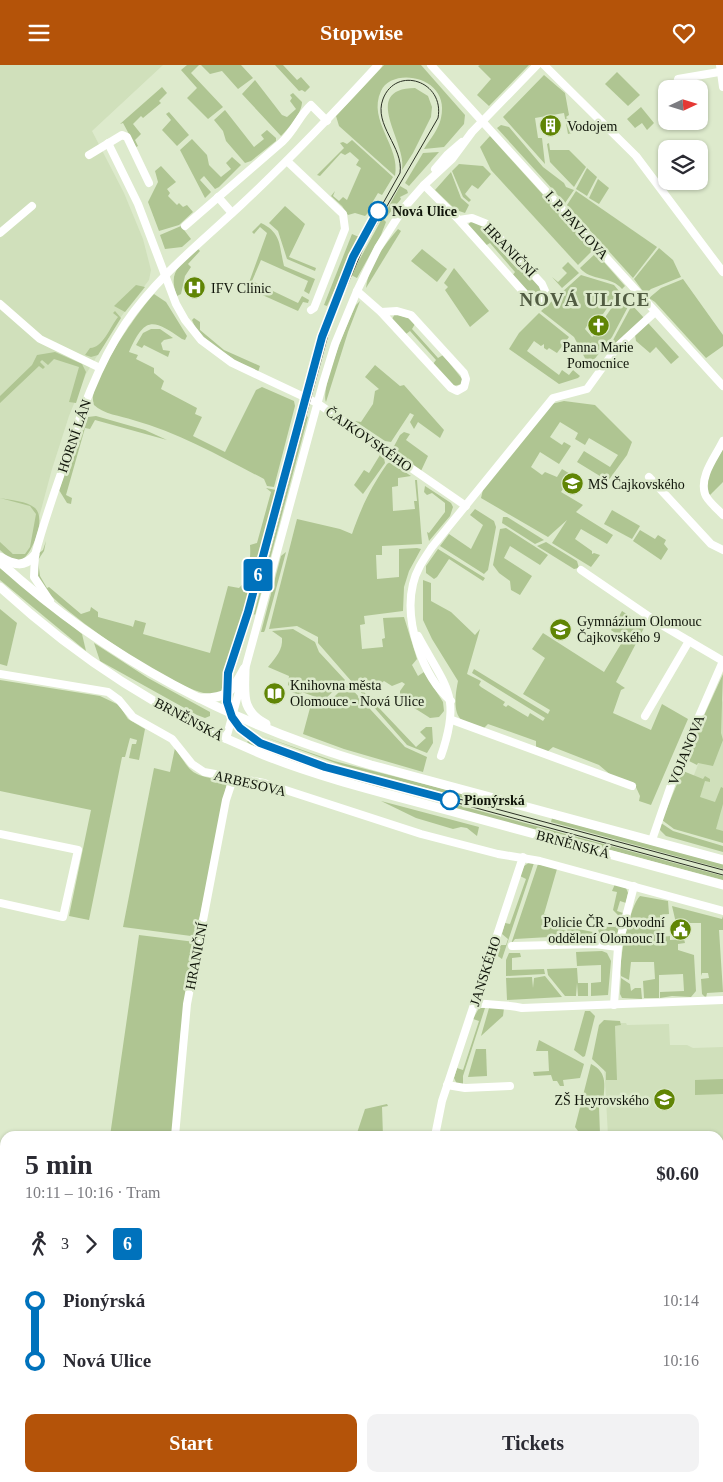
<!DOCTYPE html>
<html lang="en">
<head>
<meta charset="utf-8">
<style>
	:root { --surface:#fff; --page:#f2f2f3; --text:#2b2b33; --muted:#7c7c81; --accent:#b45309 }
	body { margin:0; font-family:"Times New Roman",serif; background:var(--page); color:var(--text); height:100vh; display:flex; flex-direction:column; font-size:19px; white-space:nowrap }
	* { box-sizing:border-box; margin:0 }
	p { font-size:16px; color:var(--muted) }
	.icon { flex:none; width:28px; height:28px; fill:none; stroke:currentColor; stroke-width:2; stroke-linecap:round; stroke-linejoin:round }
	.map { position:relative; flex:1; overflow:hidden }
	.drawer { position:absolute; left:0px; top:1066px; width:724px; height:351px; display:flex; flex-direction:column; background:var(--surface); border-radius:15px 15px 0 0; box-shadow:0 1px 4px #0004 }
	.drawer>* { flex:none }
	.badge { padding:0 10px; border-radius:4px; font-size:18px; line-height:32px }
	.needle { width:32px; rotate:86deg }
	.buttons { position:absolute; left:658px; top:15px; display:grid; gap:10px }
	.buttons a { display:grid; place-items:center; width:50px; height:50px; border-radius:10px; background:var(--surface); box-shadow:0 1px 4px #0004; font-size:25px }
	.map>.badge { position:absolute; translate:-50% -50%; box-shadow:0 0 0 2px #fff }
	.legs { display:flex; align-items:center; gap:8px; height:55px; padding:0 25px; font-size:16px }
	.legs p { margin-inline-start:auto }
	.summary { display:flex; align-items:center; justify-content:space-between; height:85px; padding:0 25px }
	h1 { font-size:28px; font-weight:800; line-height:38px }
	.button { display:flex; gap:10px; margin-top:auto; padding:10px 25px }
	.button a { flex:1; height:58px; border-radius:10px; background:var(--accent); color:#fff; font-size:20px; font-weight:800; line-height:58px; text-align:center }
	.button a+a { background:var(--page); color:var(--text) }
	ul { padding:0 25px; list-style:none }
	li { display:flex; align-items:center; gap:18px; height:60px; font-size:19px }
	li i { display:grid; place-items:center; width:8px; height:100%; margin:0 6px; background:currentColor }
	li i::after { content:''; width:12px; height:12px; margin:-6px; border:4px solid; border-radius:50%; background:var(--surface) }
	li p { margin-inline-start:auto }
	li:first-child i { background:linear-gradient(#0000 50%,currentColor 0) }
	li:last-child i { background:linear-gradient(currentColor 50%,#0000 0) }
	header { display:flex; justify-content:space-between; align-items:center; height:65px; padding:0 25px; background:var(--accent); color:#fff; font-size:22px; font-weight:800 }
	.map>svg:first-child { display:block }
</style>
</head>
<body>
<header><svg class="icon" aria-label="menu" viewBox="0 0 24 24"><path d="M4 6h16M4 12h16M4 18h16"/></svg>Stopwise<svg class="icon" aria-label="heart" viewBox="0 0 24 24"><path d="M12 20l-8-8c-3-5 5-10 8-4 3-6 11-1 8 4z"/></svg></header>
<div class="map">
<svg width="723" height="1417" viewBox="0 0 723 1417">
	<rect width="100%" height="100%" fill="#ddeacc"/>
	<g fill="#d0e0bb">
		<polygon points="0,0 163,0 92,66 124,128 143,174 151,205 149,215 120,253 86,309 69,351 52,404 30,486 22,494 0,481"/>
		<polygon points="723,635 723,773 715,771 687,728"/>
		<polygon points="621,958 626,958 627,960 669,959 670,980 687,980 693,983 723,982 723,1146 719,1146 719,1071 608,1071 604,998 616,997 615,961 620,960"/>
	</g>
	<g fill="#afc592">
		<polygon points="187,0 199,0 191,8 223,42 208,54 187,33 197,23 181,5"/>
		<polygon points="201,0 241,0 253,13 238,24 222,6 210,9"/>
		<polygon points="275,0 283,0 297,15 301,12 310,22 305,27 302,25 299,26"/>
		<path d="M 384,0 L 421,0 L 465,50 L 464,59 L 444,82 L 424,84 C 430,74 439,64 441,53 C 451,11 392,1 381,26 C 367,56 401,81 395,111 L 339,61 L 336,51 Z"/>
		<polygon points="480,0 529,0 489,41 477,30 491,14 478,1"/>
		<polygon points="617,7 640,30 628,41 605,19"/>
		<polygon points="544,10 565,28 569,50 566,52 571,57 572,68 568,69 564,48 535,53 538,73 542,73 545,99 503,52"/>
		<path d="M 255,15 L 282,50 L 287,52 L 296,44 L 290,36 L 292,33 L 290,30 L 293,28 L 302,37 C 302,48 289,63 281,71 L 242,29 Z"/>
		<polygon points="162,22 167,28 159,36 161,38 143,53 141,51 133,59 141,69 135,75 138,81 136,82 123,58 120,59"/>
		<path d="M 415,23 L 428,31 L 432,42 L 431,52 L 413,88 L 402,105 C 408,78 359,24 415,23 Z"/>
		<polygon points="641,42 654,58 647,65 642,58 635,63 627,54"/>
		<polygon points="225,45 254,82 264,74 261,70 267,65 276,73 276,76 251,96 245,98 226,76 223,66 214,55"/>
		<polygon points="169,47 189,70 177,81 162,65 171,55 166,49"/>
		<polygon points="501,60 509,62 543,102 564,118 566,122 574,125 565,138 497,63"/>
		<polygon points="490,71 593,185 578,200 491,105 480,82"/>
		<polygon points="192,74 207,90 209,100 221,112 231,104 226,98 232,92 241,100 219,122 215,124 204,111 200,115 211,127 205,133 180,85"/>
		<polygon points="352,75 393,112 382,130 378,128 369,143 371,145 365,151 355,148 348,150 342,141 331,131 335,126 333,131 339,136 343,132 347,135 361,103 356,100 359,95 350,87 345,90 341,88 320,111 317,110 344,83 340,78 343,77 347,79"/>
		<polygon points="549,78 550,85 569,85 586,102 574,122 550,97 547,79"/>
		<polygon points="439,87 409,121 405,118 423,88"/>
		<polygon points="459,99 483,101 491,109 478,124 472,120 465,129 471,135 469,137 463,132 452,106"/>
		<polygon points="161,101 176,117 167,124 170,128 168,131 177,140 179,138 183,142 187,140 193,147 179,160 159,166 148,137 158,117 155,106"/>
		<polygon points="587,103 597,112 587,131 576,124"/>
		<polygon points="451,107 461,133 469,140 465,148 456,145 435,125"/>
		<polygon points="598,114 609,123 599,139 589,133"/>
		<polygon points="400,121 407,125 408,128 400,132 401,134 384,155 386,157 381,170 357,213 351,210"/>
		<polygon points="576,126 657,182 633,213 567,140"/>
		<polygon points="285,141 305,159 289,192 316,203 315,206 287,194 278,166 269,158"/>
		<polygon points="471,156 483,160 495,171 492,176 518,205 523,202 542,224 540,232 535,234 512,211 515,207 490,178 485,181 470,165 468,160"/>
		<path d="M 261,158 C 282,168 279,181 284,201 L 315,214 L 309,229 L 304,226 L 308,216 L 261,195 L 252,216 L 298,238 L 302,231 L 309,235 L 308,238 L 303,237 L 298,246 L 247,223 L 267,168 L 260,162 L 254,169 L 252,167 Z"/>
		<polygon points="181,161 191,174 182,182 165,184 160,170"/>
		<path d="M 398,164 L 401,166 L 366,223 C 368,202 384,180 398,164 Z"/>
		<polygon points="352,169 359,172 327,241 324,240"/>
		<polygon points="659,183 673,195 681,212 651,224 645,229 634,214"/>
		<path d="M 198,184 L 200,186 L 188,199 L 191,202 L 185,211 L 181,229 L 177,231 C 167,206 181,199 198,184 Z"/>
		<polygon points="422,184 447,204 437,217 411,196"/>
		<path d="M 596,188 L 625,221 L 622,224 C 612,211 590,216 580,203 Z"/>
		<polygon points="568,197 579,208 562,223 552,212 558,217 567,208 562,203"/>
		<polygon points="454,203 489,246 470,262 445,225 448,222 444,218"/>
		<polygon points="581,210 614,220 619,226 603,249 599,250 591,261 588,259 585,264 592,272 606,261 606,251 622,228 630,238 612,272 589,301 574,272 541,246"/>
		<polygon points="683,214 723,270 723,281 706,293 655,237 649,233 661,223"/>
		<polygon points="136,220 145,222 125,247 114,241"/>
		<path d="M 154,229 L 166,237 L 187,271 L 185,275 L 182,274 C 153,254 145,251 129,287 L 138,290 L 136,294 L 154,303 L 154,308 L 164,316 L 161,324 L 197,343 L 195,349 L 202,352 L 193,371 L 225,387 L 256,325 L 262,322 L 294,336 L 295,341 L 274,422 L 267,421 L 264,414 C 221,392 180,368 133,355 C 121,351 103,349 94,340 C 85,321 139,245 154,229 Z"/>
		<path d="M 360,236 L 348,267 L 326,337 C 321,320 348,257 356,240 Z"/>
		<polygon points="632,240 645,254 616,281 612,277"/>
		<path d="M 115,246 L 121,253 L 98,290 L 91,292 L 85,290 L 90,283 C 103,283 110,262 118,252 L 113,248 Z"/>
		<polygon points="539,248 569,272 557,288 549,283 547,285 544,283 544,279 541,281 534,276 527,286 559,310 562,305 569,310 573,305 580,311 578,313 559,319 509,284 519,268"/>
		<polygon points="395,249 408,253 415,259 412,264 438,293 443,290 463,315 462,319 454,321 433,299 436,295 410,266 406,269 392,254"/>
		<path d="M 194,253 L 200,257 L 200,265 L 224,285 L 260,301 L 258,307 C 237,296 200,278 192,255 Z"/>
		<polygon points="648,258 679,292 671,299 656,282 650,288 636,276 635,270"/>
		<polygon points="151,264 160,264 173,273 164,275 161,278 163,285 170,286 168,292 144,280 142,283 136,280 143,268"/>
		<polygon points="55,287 82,299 86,307 76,338 69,337 79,302 54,294 48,300 42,295 40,297 45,302 43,304 39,301 0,338 0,331 32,300 37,290"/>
		<polygon points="375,300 400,321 404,320 444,365 440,373 418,357 414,364 410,357 414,350 410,348 391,377 385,376 355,356 361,357 373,339 375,326 379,324 365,312"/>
		<polygon points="564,336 595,340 632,377 627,390 608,416 577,397 584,386 610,402 618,390 589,373 585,380 575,374 578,368 560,357 550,372 562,380 564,377 571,381 559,399 540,387 531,402 542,410 545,407 557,412 562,404 572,410 561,427 583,440 576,447 613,470 607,479 581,464 575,474 592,486 592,489 594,488 600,490 591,502 552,478 567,455 548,472 481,433 485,416 547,340"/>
		<path d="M 296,348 L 299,349 L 241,564 L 235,570 L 237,572 L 226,605 L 221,627 C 218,628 214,629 210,629 C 177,627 64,549 43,522 C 35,512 37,501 38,489 L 43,485 L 46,476 L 44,486 L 38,495 L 40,511 L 47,523 L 49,522 L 81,549 L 90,546 L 91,542 L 98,547 L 98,552 L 131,561 L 133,562 L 135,555 L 146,558 L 143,569 L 210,588 L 228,521 L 239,523 C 249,515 251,492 250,480 L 257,478 L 271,427 L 266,423 L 276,425 Z"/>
		<polygon points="96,351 145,365 167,375 95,355 90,364 85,363 66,430 72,433 71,439 67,438 59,425 81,359 88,352"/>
		<polygon points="306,351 308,352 255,550 254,549"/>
		<polygon points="404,367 410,369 406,375 428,391 421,406 392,385 400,370"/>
		<path d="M 723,384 L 723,417 L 710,430 C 699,417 716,396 723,384 Z"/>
		<polygon points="380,390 384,393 385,398 363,429 354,420 364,405 369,408"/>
		<path d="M 390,397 L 411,411 L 398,413 L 398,421 L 392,422 L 393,446 L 415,444 L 414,436 L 417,436 L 415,415 L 417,415 L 422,479 L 382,481 L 382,490 L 376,490 L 377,514 L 399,512 L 399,484 L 417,483 L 421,484 L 409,506 L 404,522 L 403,546 L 364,551 L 365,559 L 360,560 L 362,584 L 383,582 L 382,574 L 385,573 L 383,553 L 404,552 L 417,594 L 412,600 L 418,611 L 424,607 L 443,637 L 444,646 L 439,652 L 430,653 C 422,647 405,639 400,633 L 400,626 L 405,619 L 402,617 L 392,621 L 384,616 L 378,621 L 372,615 L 362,625 L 416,682 L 426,673 L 420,667 L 426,662 L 432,662 L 433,678 L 427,688 L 407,680 L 318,578 L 318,572 L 297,561 L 269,564 L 297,454 L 340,464 L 352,469 C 361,443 371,422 387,399 Z"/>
		<polygon points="425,421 451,438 453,442 450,451 429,476 427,467 429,468 445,447 445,438 432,428 427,430 424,427"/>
		<path d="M 0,433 C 10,435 27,436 35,443 C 47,454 32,489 21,496 L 9,493 L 0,485 L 0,477 L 13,489 L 25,489 L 30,482 L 36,449 L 30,441 Z"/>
		<polygon points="475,444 494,456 496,462 488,505 484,509 440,481 449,469 471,484 483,460 470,450"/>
		<polygon points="612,445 640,461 632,474 604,459"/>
		<polygon points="503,452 507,452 544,475 535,479 502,458"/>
		<polygon points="506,463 548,490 540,500 510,481 504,493 532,511 520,530 511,525 510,516 499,508 493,500 500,464"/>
		<polygon points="640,465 655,474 658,470 666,475 664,479 668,484 661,495 633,476"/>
		<polygon points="546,477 577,496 579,503 574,504 537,481"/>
		<polygon points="438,484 485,513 483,516 449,494 437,512 434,514 426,508 426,501"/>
		<polygon points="286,487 265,565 264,567 261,567 281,491"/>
		<polygon points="0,503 82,569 86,586 0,515"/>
		<path d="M 423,515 L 431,518 L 431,536 L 451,547 L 475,570 L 480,564 L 467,609 L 481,616 L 479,620 L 481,622 L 505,637 L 503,640 L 506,642 L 508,640 L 528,652 L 530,648 L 543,656 L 545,653 L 472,608 L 474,604 L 548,649 L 550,645 L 523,629 L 545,593 L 532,584 L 543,568 L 604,607 L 624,574 L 611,565 L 622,546 L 645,561 L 616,617 L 625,623 L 621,625 L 613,648 L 651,665 L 662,639 L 688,654 L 651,740 L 639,736 L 640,731 L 635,720 L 612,711 L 599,700 L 553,682 L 547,687 L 536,682 L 536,676 L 488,659 L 484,663 C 478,661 468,659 462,655 C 452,648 456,626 458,616 L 432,574 L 423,555 Z"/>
		<polygon points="0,544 17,558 7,601 0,599"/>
		<path d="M 293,564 L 315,577 L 319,587 L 345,615 L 324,635 L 302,627 L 300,631 L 290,626 L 292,623 L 288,620 L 289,611 L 268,602 C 276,592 283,585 282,573 L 272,566 Z"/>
		<polygon points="94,578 148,613 210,647 210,651 205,653 197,650 100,596"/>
		<polygon points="723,609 721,668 723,675 713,701 698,698 697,700 687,695 686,690"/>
		<polygon points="0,615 100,631 119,640 128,654 145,664 139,695 129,693 132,679 136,679 137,675 130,673 125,692 122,692 89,855 69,851 91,745 0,726"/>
		<polygon points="347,619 405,682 427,692 423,707 344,684 303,669 310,643 308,635 326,640"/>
		<polygon points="262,671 334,696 483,734 482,738 341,700"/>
		<polygon points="249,675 328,704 388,721 387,725 304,701 251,680 247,677"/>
		<path d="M 175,683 C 195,714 192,708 227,717 L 201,847 L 196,868 L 191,871 L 123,862 L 154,703 L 170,707 Z"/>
		<polygon points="683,706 703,714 705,711 710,714 710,717 705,716 700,732 715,737 721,722 723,723 723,739 716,764 723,766 723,778 674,764 662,755 677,719 677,713 680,713"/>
		<polygon points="381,736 479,762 477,771 467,763 461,762 453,764 416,753"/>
		<polygon points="454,739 723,811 723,815 452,743"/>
		<polygon points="552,753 723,799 723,804 551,757"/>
		<polygon points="661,758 673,766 723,781 723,787 666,771 660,765"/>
		<polygon points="530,797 534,798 502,894 495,889 499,880 506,880 508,874 502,869 505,858 510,859 526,814 520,811 524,801"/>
		<polygon points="538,799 557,804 544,849 550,851 548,861 567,866 568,862 598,868 599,861 615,862 618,850 613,845 617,827 612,826 615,819 626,823 628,828 626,838 620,836 617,846 623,848 616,874 611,876 610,870 606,870 606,875 609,876 605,876 605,871 570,870 569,875 567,875 566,871 515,874 511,879"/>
		<path d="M 640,831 L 668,836 L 669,849 L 660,850 L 661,872 L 670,871 L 670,875 L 684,874 L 685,878 L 678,879 L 678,885 L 694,890 L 696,926 L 691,932 L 672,931 L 660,933 L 660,927 L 684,926 L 683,909 L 659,910 L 659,933 L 644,933 L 643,916 L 655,914 L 654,897 L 631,897 L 629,915 L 621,911 C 618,897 630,840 640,831 Z"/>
		<polygon points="672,841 722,854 723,851 723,865 719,865 723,927 707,928 706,933 702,929 701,914 709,913 708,908 702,908 701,911 701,858 676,858"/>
		<polygon points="139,870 195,877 181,965 172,1071 110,1071"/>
		<polygon points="602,886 607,888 611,896 608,930 591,931 591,918 601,917 601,900 577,901 576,887"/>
		<polygon points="509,888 520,888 521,892 512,893 512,905 544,904 545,909 506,911 506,895"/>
		<polygon points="577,903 578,918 588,918 588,931 578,931 577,918 576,931 565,931 548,910 547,904"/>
		<polygon points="545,911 562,932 507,935 506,913 532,912 533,923 534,913"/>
		<polygon points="621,913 630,919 631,926 635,923 641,923 642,934 622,933 620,929"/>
		<polygon points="479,943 485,943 463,1011 463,1020 457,1019 454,1013 457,1003 463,1005 479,956 473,954"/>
		<polygon points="489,943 504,943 503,951 481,971"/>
		<polygon points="585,946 590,946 595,951 585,991 583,992 574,985"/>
		<polygon points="604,955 620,956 621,960 615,961 617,1015 606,1015 606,1007 592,994 599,960"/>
		<polygon points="539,975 584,999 580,1013 563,1015 564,1021 560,1021 557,1016 553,1016 551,1010 534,1011 533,1007 549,1006 548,986 536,986"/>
		<polygon points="476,984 486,984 487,1011 468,1012"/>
		<path d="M 591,999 C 609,1008 604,1022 603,1040 L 599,1042 L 600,1069 L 578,1066 L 575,1062 Z"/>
		<polygon points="723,1014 723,1029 695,1030 695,1015"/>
		<polygon points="387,1039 388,1041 382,1042 383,1071 356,1071 365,1044"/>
		<polygon points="719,1299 723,1302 723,1360 719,1359"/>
		<polygon points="433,1413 520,1413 520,1417 443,1417 434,1415"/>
	</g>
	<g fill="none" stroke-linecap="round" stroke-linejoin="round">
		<polyline stroke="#9ebf6d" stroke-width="2" points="0,1163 5,1161"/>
		<g stroke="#fff" stroke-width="8">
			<polyline points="431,0 723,321"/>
			<polyline points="544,0 636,91 723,207"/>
			<polyline points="720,0 723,22"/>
			<polyline points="676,24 678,14 719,7"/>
			<polyline points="108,78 138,139 176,239 185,255 201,275 232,298 317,338 466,441"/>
			<polyline points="89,90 122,70 127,72 149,118"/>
			<polyline points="287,96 343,149 345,164 314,243 311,245"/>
			<polyline points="435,104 447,90 462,77"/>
			<polyline points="424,120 459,155 527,231 535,237 543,234 546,228 542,219 487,159 472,153 459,155"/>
			<polyline points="218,132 232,148"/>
			<path d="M 185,161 L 282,77 C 295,65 299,51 311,40 L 327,56"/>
			<polyline points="0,168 32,141"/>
			<polyline points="357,226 381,247 451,323 457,326 464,322 466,314 464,308 411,250 397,246 381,247"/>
			<polyline points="0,239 40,274 100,303"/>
			<path d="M 723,376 C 716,391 699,411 705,429 C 707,436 718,444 723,450"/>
			<polyline points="649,412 711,479 723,485"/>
			<polyline points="581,505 660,559 723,596"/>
			<path d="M 50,536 L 34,512 L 35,490 C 43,459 54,428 65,397 C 81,348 97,301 125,259 C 156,213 201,177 241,140 C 289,95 334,48 378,0"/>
			<path d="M 418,571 C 446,623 462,630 441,691"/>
			<polyline points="0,609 108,627 119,635 133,652 172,674 192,699 204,707 264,718 421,769 498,789 540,796 723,846"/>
			<path d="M 451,636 C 422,611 404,556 413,519 C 416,505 424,494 432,482 L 553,333 L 587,324 L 618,281 L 655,247"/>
			<polyline points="645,651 689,576"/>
			<polyline points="452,655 632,721"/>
			<polyline points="226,674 323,318 335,279 357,226 378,183 403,144 424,120 452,94 472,67 537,0"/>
			<polyline points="0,769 78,785 63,852 0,838"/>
			<polyline points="652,775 679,697 723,596"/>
			<polyline points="512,881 595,879 618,882"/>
			<path d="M 474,938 C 491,940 506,939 522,943 L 723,935"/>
			<polyline points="614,940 618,882 634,821"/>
			<polyline points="447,1020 465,1023 510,1021"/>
			<polyline points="175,1071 187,939 226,735 233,714"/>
			<polyline points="435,1071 442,1036 523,792"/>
			<polyline points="719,1209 723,1209"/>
			<polyline points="719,1289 723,1281"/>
			<polyline points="719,1367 723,1368"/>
			<polyline points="528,1412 528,1417"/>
			<polyline points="360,1417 408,1413 418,1417"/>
			<polyline points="626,1417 627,1412"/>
		</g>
		<g stroke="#fff" stroke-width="9">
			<path d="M 0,492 C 14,500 24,503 35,490"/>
			<path d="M 0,497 C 109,596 230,658 371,700 L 723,795"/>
			<path d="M 0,522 C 77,593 167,651 264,690 C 324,714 388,729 450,746 C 541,771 632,795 723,820"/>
			<path d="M 245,603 C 245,629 240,645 266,659"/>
			<path d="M 199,633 C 227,634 232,627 244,604"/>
		</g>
		<path stroke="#2c3225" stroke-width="1" d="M 723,805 L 329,699 L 254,671 L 243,660 L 233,646 L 229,627 L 232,610 L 252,549 L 332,255 L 365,179 L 438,53 C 445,16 396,0 383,34 C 373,60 404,82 400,108 L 353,192 L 322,272 L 248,547 L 228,609 L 226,630 L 232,652 L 252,674 L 325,702 L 723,810"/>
	</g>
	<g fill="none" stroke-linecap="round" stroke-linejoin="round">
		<defs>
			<polyline id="line-1" points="378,146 353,192 322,272 248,547 228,608 227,637 232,652 240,663 260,678 325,702 450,735"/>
		</defs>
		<use href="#line-1" stroke="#fff" stroke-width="11"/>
		<use href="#line-1" stroke="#0072bc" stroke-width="8"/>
	</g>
	<defs>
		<symbol id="building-disc" viewBox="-11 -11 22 22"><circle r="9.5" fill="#608505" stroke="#ddeacc"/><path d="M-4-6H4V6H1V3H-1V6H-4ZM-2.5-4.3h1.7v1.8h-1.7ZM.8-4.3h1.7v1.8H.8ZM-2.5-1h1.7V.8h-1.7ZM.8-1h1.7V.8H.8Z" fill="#fff"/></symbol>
		<symbol id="hospital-disc" viewBox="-11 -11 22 22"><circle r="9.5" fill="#608505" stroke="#ddeacc"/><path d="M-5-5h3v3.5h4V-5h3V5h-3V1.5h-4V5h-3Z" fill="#fff"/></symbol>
		<symbol id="church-disc" viewBox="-11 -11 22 22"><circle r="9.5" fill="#608505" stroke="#ddeacc"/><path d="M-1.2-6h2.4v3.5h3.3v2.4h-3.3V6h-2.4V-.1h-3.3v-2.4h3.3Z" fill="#fff"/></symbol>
		<symbol id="school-disc" viewBox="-11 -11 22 22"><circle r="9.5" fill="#608505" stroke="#ddeacc"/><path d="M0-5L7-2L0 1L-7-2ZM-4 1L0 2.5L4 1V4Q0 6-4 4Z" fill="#fff"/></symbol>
		<symbol id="library-disc" viewBox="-11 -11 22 22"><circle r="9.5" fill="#608505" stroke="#ddeacc"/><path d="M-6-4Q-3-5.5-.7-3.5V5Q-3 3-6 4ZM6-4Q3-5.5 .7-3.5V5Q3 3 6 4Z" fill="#fff"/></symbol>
		<symbol id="civic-disc" viewBox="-11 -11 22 22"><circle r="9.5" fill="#608505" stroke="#ddeacc"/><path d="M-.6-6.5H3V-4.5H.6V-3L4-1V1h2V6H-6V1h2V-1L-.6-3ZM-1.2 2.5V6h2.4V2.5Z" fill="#fff"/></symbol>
	</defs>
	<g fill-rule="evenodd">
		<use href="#building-disc" x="538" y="48" width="25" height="25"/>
		<use href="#hospital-disc" x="182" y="210" width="25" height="25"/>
		<use href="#church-disc" x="586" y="248" width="25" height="25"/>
		<use href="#school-disc" x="560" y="406" width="25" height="25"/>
		<use href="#school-disc" x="548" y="552" width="25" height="25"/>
		<use href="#library-disc" x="262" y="616" width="25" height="25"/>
		<use href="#civic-disc" x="668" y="852" width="25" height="25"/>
		<use href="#school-disc" x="652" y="1022" width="25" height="25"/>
	</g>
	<g fill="#fff" stroke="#0072bc" stroke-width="2.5">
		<circle cx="378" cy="146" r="9"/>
		<circle cx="450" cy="735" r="9"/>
	</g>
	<g text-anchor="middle" stroke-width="5" stroke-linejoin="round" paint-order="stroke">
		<g font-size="14" fill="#10150a" stroke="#ddeacc" text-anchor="start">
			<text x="567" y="66">Vodojem</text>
			<text x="211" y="228">IFV Clinic</text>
			<text x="598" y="287" text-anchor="middle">Panna Marie<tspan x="598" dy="16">Pomocnice</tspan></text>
			<text x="588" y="424">MŠ Čajkovského</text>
			<text x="577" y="561">Gymnázium Olomouc<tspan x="577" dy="16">Čajkovského 9</tspan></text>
			<text x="290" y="625">Knihovna města<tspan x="290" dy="16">Olomouce - Nová Ulice</tspan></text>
			<text x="665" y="862" text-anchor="end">Policie ČR - Obvodní<tspan x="665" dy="16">oddělení Olomouc II</tspan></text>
			<text x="649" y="1040" text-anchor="end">ZŠ Heyrovského</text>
		</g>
		<g font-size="14" font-weight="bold" fill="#10150a" stroke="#ddeacc" text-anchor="start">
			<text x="392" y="151">Nová Ulice</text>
			<text x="464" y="740">Pionýrská</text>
		</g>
		<g font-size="14" fill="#10150a" stroke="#ddeacc">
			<text transform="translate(577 160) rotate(48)" y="5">I. P. PAVLOVA</text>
			<text transform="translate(510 185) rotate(46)" y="5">HRANIČNÍ</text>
			<text transform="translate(74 371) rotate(-71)" y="5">HORNÍ LÁN</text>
			<text transform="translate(369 374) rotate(35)" y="5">ČAJKOVSKÉHO</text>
			<text transform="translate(189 654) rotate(28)" y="5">BRNĚNSKÁ</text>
			<text transform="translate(686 685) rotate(-68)" y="5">VOJANOVA</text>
			<text transform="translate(250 718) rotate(13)" y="5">ARBESOVA</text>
			<text transform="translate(573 779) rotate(15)" y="5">BRNĚNSKÁ</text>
			<text transform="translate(196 891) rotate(-79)" y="5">HRANIČNÍ</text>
			<text transform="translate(485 906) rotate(-72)" y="5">JANSKÉHO</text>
		</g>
		<g font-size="19" font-weight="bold" letter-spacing="1" fill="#515c42" stroke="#ddeacc">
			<text x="585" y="241">NOVÁ ULICE</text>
		</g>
	</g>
</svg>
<div class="buttons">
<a><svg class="needle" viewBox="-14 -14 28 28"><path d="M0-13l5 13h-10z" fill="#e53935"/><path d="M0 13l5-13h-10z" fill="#7c7c81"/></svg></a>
<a><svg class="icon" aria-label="layers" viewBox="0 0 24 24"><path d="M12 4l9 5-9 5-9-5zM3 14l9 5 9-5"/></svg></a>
</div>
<b class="badge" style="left:258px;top:510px;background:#0072bc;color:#fff">6</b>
<section class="drawer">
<div class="summary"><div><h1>5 min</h1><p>10:11 – 10:16 · Tram</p></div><b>$0.60</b></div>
<div class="legs"><svg class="icon" aria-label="walk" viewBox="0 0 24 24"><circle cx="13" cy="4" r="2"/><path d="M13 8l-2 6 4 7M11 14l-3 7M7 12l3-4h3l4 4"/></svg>3<svg class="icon" aria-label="forward" viewBox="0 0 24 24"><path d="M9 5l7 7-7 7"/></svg><b class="badge" style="background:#0072bc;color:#fff">6</b></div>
<ul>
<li><i style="color:#0072bc"></i><b>Pionýrská</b><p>10:14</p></li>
<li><i style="color:#0072bc"></i><b>Nová Ulice</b><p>10:16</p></li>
</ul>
<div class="button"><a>Start</a><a>Tickets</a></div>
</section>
</div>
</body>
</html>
